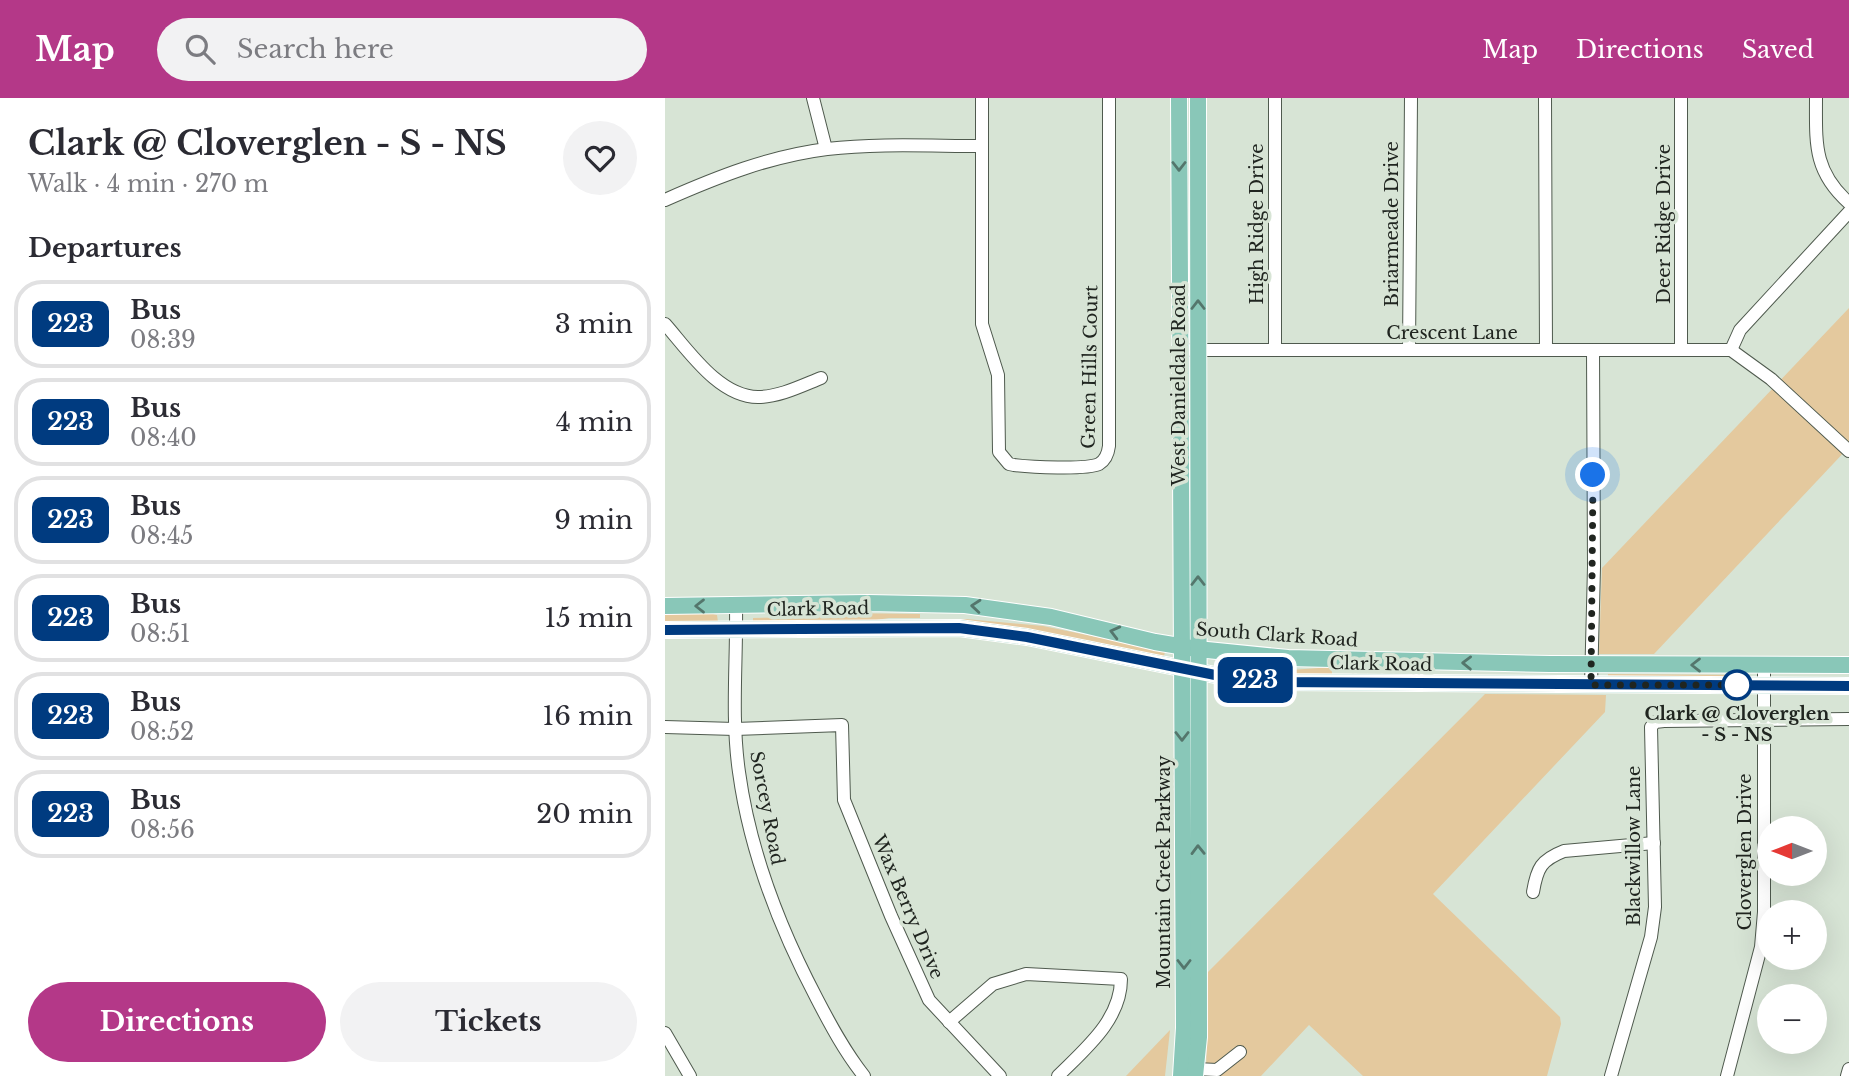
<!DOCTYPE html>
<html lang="en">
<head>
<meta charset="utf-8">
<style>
	:root { --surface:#fff; --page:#f2f2f3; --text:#2b2b33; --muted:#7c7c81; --line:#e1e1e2; --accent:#b43888 }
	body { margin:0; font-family:"Libre Baskerville",serif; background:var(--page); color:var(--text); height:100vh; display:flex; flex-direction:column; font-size:26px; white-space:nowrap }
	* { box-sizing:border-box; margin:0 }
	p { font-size:23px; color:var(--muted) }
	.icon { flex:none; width:38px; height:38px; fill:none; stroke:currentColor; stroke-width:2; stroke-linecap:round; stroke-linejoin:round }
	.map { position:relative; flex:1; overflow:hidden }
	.panel { display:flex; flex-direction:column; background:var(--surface); width:665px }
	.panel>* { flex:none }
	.badge { padding:0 14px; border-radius:10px; font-size:24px; line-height:46px }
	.needle { width:46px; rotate:270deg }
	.tools { position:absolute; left:1092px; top:718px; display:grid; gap:14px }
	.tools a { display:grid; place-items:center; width:70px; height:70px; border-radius:50%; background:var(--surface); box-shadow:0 7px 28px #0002; font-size:35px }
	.you { position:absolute; width:35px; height:35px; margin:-18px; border:5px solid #fff; border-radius:50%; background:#1a73e8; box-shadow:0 0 0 10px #1a73e833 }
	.map>.badge { position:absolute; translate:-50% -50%; box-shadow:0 0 0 4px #fff }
	h2 { padding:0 28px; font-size:26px; line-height:63px }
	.round { display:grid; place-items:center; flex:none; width:74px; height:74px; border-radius:37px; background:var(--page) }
	.summary { display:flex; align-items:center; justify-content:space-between; height:119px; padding:0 28px }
	h1 { font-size:33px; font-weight:700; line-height:52px }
	.primary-button { display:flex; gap:14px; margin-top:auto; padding:14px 28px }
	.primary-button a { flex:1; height:80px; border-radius:42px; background:var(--accent); color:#fff; font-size:28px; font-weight:700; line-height:80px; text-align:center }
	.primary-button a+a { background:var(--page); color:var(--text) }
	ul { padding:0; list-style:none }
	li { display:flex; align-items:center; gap:21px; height:88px; margin:0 14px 10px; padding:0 14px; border:4px solid var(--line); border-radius:28px }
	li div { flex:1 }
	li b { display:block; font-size:26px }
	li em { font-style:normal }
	li .badge { min-width:77px; font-weight:700; text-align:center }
	header { display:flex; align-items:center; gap:42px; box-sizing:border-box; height:98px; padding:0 35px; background:var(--accent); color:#fff }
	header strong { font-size:33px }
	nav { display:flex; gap:38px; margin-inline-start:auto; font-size:24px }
	.search { width:490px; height:63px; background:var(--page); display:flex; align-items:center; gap:18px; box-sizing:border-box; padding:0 24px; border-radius:38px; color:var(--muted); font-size:26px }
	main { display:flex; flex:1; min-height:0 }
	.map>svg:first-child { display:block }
</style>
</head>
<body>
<header>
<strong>Map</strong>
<div class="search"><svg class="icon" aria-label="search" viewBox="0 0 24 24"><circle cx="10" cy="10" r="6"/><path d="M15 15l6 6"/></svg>Search here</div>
<nav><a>Map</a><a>Directions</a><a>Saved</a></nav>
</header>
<main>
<section class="panel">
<div class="summary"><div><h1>Clark @ Cloverglen - S - NS</h1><p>Walk · 4 min · 270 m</p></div><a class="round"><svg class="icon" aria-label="heart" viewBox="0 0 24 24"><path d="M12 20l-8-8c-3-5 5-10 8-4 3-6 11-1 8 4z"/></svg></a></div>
<h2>Departures</h2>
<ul>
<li><span class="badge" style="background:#003b80;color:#fff">223</span><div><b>Bus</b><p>08:39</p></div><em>3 min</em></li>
<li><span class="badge" style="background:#003b80;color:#fff">223</span><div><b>Bus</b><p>08:40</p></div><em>4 min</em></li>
<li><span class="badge" style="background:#003b80;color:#fff">223</span><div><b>Bus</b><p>08:45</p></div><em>9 min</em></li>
<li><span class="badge" style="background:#003b80;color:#fff">223</span><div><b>Bus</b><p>08:51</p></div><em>15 min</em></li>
<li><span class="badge" style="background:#003b80;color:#fff">223</span><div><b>Bus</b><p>08:52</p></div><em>16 min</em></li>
<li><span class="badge" style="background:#003b80;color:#fff">223</span><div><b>Bus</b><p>08:56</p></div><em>20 min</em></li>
</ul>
<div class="primary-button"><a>Directions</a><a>Tickets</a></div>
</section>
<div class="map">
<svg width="1184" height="978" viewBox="0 0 1184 978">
	<rect width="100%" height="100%" fill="#d7e4d5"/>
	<g fill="#e4c99e">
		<polygon points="1184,210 1184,349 989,556 934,556 937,470"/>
		<polygon points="173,515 255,516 255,520 224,520 198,524 88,525 88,520 142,519"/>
		<polygon points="0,516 48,516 52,517 53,524 0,526"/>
		<polygon points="301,521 378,528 500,553 499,559 422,542 395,541 296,526 296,522"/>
		<polygon points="554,567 626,572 667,569 667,579 628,578 553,572"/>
		<polygon points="943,576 1081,577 1081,582 943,581"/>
		<polygon points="820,596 941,597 940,614 768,796 895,919 896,926 882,978 698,978 644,927 596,978 541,978 543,874"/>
		<polygon points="505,932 500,978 461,978"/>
	</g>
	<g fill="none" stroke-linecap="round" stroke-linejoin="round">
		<defs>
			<g id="minor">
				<polyline points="148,0 161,51"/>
				<path d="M 317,0 L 317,226 L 333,277 L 334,354 L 344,366 L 349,367 C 365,369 421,372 434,366 C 441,362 443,356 444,348 L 444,0"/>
				<polyline points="880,0 881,252"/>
				<path d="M 1151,0 C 1151,45 1148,73 1184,105"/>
				<path d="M 0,102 C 52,79 105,58 162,51 C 213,45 266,48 317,48"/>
				<path d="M 0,226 C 23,252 54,299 93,299 C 114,299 136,288 156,280"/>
				<polyline points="526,252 1066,252"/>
				<polyline points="610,252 610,0"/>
				<polyline points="744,252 746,0"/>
				<polyline points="1016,252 1016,0"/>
				<polyline points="1066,252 1075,232 1184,114"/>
				<polyline points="1066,252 1106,281 1184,353"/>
				<path d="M 71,508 C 72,563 66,619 74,674 C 85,755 114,829 152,901 C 166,928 180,954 199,978"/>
				<polyline points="926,587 929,469 928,252"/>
				<polyline points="0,629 70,631 177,627 179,702 226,818 264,902 335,978"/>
				<path d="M 868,794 C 872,770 876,762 899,753 L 989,745"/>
				<path d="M 284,924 L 328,886 L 361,876 L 456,881 C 456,922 420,951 393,978"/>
				<polyline points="0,935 25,978"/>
				<polyline points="531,971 552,972 575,954"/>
				<polyline points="946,978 986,839 990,809 986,629 990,624 999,623 1184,621"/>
				<polyline points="1062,978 1096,849 1099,814 1099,567"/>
				<polyline points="1182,978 1184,971"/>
			</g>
			<g id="major">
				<polyline points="514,0 519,930 516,978"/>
				<polyline points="0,508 203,505 300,507 386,519 490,544 532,551 623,560 885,566 1184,567"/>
				<polyline points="0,532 294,530 362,539 555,578 612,584 1184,588"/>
				<polyline points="530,978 534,939 533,0"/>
			</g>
		</defs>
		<use href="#minor" stroke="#4f5a4e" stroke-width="14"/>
		<use href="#major" stroke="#fff" stroke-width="18"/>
		<use href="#minor" stroke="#fff" stroke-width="12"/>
		<use href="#major" stroke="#89c7b8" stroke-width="16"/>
	</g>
	<defs><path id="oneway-chevron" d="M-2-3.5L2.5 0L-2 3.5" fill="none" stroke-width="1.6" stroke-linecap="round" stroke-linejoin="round" transform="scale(1.75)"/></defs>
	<g stroke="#54766c">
		<use href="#oneway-chevron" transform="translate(514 68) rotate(90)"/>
		<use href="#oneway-chevron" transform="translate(533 207) rotate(-90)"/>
		<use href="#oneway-chevron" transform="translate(533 483) rotate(-90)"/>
		<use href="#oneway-chevron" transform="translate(35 508) rotate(180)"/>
		<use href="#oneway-chevron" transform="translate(311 508) rotate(-175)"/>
		<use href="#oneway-chevron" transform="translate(450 534) rotate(-166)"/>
		<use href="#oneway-chevron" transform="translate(802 565) rotate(-179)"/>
		<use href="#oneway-chevron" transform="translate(1031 567) rotate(-180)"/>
		<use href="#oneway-chevron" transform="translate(517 638) rotate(90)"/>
		<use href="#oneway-chevron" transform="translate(533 752) rotate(-91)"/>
		<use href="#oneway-chevron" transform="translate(519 866) rotate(90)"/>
	</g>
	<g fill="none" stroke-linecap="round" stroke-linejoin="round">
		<defs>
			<polyline id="line" points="0,532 294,530 362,539 555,578 612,584 1184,588"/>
		</defs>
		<use href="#line" stroke="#fff" stroke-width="16"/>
		<use href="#line" stroke="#003b80" stroke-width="10"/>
		<polyline stroke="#202520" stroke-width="7" stroke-dasharray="0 12.6" points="928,377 926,587 1072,587"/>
	</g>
	<circle fill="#fff" stroke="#003b80" stroke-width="3.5" cx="1072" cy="587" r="14"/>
	<g text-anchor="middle" stroke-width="7" stroke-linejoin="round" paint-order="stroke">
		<g font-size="18" fill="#202520" stroke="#d7e4d5">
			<text transform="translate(592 126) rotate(-90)" y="6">High Ridge Drive</text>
			<text transform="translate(727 126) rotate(-90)" y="6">Briarmeade Drive</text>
			<text transform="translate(999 126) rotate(-90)" y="6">Deer Ridge Drive</text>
			<text x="787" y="241">Crescent Lane</text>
			<text transform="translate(425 269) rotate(-89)" y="6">Green Hills Court</text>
			<text transform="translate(514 287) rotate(-90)" y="6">West Danieldale Road</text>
			<text transform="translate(153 511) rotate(-1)" y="6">Clark Road</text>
			<text transform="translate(612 537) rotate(4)" y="6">South Clark Road</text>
			<text transform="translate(716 566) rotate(1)" y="6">Clark Road</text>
			<text transform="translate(102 710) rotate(79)" y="6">Sorcey Road</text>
			<text transform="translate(969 748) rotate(-90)" y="6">Blackwillow Lane</text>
			<text transform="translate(1080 754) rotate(-90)" y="6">Cloverglen Drive</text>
			<text transform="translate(499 774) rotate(-90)" y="6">Mountain Creek Parkway</text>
			<text transform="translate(243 809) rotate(67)" y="6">Wax Berry Drive</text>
		</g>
		<g font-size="18" font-weight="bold" fill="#202520" stroke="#d7e4d5">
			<text x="1072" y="622">Clark @ Cloverglen<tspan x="1072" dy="21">- S - NS</tspan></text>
		</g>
	</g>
</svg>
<div class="tools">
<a><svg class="needle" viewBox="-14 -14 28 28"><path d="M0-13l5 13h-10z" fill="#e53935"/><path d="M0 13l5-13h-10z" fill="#7c7c81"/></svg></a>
<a>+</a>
<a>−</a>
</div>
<div class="you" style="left:928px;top:377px"></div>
<b class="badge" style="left:590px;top:582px;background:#003b80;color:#fff">223</b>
</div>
</main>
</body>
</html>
